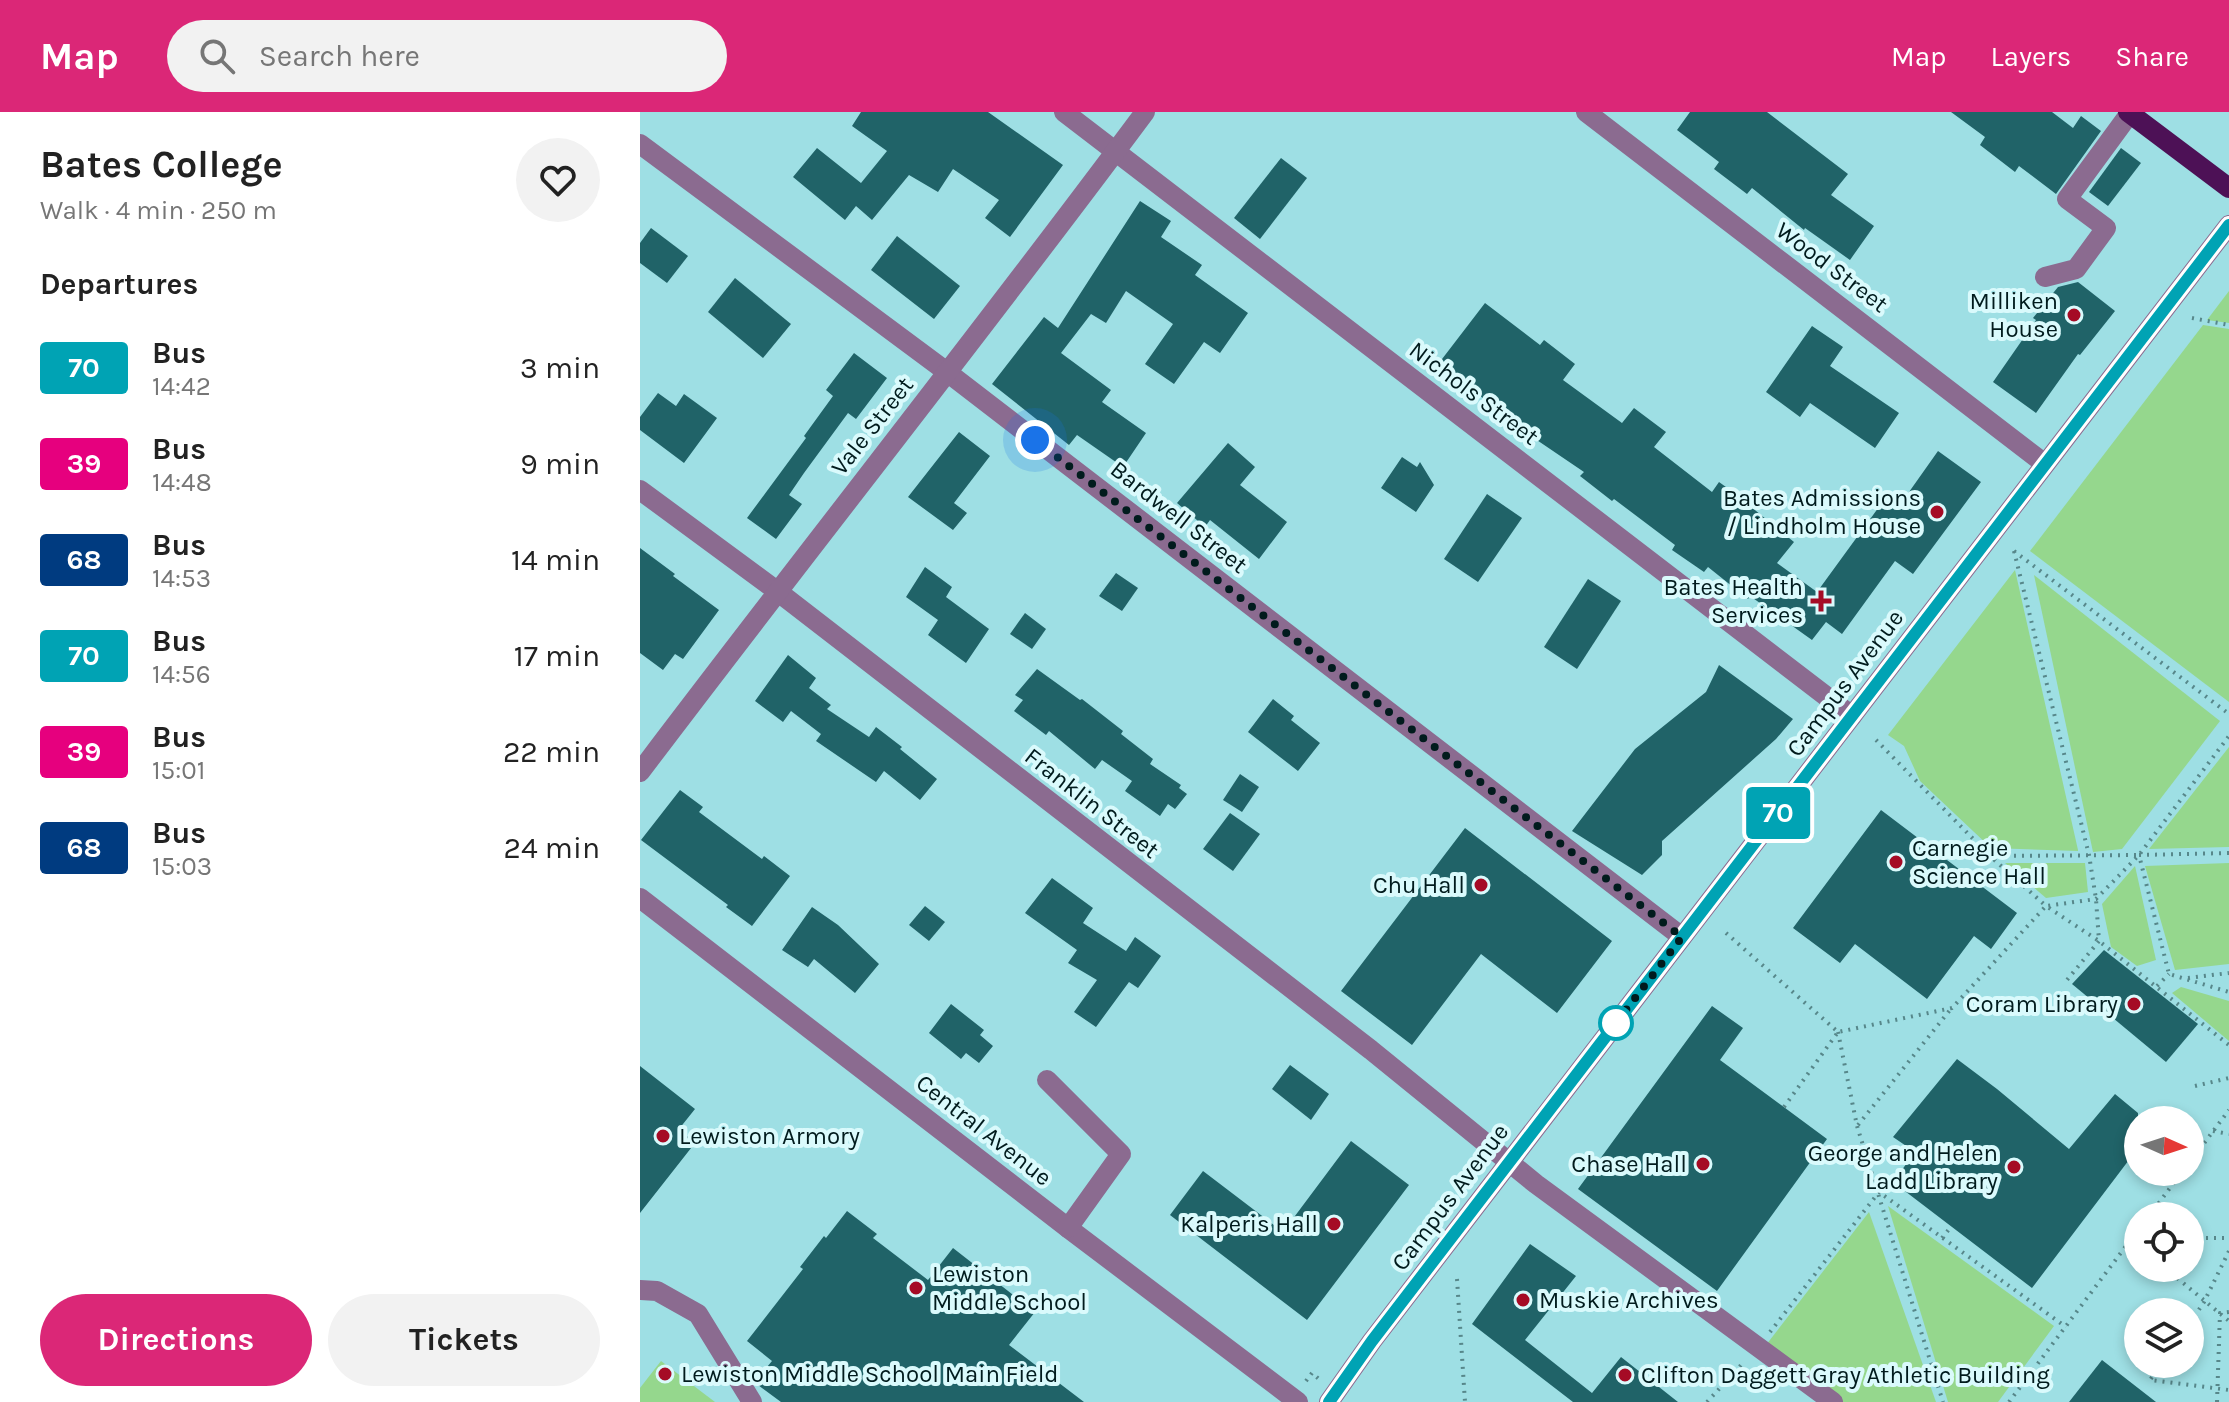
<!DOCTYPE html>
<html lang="en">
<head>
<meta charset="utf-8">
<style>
	:root { --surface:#fff; --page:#f2f2f2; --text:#222; --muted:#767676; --accent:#db2777 }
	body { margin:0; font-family:Karla,sans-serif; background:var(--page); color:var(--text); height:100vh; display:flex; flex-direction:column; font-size:30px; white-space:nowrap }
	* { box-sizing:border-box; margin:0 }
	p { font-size:26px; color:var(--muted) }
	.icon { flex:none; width:44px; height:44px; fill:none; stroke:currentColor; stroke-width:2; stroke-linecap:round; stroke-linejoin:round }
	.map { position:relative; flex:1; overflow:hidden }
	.panel { display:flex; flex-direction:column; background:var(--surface); width:640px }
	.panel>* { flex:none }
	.badge { padding:0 16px; border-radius:6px; font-size:28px; line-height:52px }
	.needle { width:52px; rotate:93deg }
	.buttons { position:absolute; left:1484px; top:994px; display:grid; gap:16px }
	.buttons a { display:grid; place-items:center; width:80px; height:80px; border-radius:50%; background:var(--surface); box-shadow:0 4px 12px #0003; font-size:40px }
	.you { position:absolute; width:40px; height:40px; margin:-20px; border:6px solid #fff; border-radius:50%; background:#1a73e8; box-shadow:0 0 0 12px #1a73e833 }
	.map>.badge { position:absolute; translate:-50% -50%; box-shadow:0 0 0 4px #fff }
	h2 { padding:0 40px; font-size:30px; line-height:72px }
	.round { display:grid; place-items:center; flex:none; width:84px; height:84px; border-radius:42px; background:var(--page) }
	.overview { display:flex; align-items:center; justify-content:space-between; height:136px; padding:0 40px }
	h1 { font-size:38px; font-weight:700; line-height:60px }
	.cta { display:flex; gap:16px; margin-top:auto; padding:16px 40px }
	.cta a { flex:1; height:92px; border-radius:48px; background:var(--accent); color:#fff; font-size:32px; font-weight:700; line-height:92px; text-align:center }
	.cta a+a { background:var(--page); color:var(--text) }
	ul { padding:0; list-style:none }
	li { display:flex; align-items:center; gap:24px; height:96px; padding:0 40px }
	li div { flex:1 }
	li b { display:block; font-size:30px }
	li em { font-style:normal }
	li .badge { min-width:88px; font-weight:700; text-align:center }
	header { display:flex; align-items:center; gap:48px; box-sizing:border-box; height:112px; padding:0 40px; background:var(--accent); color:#fff }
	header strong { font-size:38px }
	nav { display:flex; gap:44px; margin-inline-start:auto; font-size:28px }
	.search { width:560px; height:72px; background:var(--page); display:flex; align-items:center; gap:20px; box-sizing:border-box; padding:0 28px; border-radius:44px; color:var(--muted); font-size:30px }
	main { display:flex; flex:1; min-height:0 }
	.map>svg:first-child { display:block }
</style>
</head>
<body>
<header>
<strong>Map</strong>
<div class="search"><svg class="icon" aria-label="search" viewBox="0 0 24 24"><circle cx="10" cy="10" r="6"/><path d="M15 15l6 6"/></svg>Search here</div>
<nav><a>Map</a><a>Layers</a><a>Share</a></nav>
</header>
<main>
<section class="panel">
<div class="overview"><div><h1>Bates College</h1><p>Walk · 4 min · 250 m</p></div><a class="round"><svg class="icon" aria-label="heart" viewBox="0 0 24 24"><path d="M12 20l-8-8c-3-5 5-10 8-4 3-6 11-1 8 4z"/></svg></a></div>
<h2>Departures</h2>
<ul>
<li><span class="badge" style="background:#00a3b4;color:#fff">70</span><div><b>Bus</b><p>14:42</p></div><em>3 min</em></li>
<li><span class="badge" style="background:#e6007e;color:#fff">39</span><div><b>Bus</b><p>14:48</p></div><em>9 min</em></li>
<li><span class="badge" style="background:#003b80;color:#fff">68</span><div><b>Bus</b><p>14:53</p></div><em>14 min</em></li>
<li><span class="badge" style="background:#00a3b4;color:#fff">70</span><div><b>Bus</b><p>14:56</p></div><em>17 min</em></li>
<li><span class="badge" style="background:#e6007e;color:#fff">39</span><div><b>Bus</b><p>15:01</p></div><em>22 min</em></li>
<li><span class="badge" style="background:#003b80;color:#fff">68</span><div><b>Bus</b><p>15:03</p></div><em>24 min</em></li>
</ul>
<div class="cta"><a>Directions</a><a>Tickets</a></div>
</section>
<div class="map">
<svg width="1589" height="1290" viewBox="0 0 1589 1290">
	<rect width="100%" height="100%" fill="#9edfe4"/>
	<g fill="#95d78d">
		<polygon points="1589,179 1589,211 1567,208"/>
		<polygon points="1563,213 1589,217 1589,590 1390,439"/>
		<polygon points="1375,458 1438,738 1438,739 1351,736 1280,669 1264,634 1248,623"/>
		<polygon points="1394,463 1580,609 1482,737 1453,740"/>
		<polygon points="1589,635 1589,735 1509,737"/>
		<polygon points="1365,751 1445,751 1448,780 1406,786"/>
		<polygon points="1589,751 1589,852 1535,858 1505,754"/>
		<polygon points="1495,754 1516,848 1497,854 1471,835 1462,792"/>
		<polygon points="1541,875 1589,889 1589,929 1532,881"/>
		<polygon points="1248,1094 1414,1214 1358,1290 1308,1290"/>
		<polygon points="1229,1100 1296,1290 1200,1290 1126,1233"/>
		<polygon points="21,1249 75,1290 0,1290 0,1276"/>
	</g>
	<g fill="#206368">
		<polygon points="221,0 348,0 423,53 370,125 345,106 359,88 313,57 298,80 269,63 232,108 216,94 205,108 153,65 177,36 221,71 247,39 212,14"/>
		<polygon points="1050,0 1127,0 1208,62 1191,83 1234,114 1210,148 1165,116 1164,118 1112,76 1107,82 1074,57 1079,50 1037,18"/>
		<polygon points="1311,0 1412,0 1433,16 1441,4 1461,19 1416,82 1379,54 1375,60 1340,33 1345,25"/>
		<polygon points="1481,36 1501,51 1468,94 1449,80"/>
		<polygon points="641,46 667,66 620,127 594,106"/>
		<polygon points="500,89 531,109 521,125 562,153 555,163 608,201 580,241 564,230 534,272 505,252 533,212 486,179 466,211 451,202 421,241 471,278 462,290 506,321 483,355 437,323 429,333 352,272 404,205 418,216"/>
		<polygon points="11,116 48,144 27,171 0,151 0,131"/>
		<polygon points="257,124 320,174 294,207 231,158"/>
		<polygon points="95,166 151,212 123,246 68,200"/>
		<polygon points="1438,170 1475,199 1440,243 1438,242 1396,301 1353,270 1396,208 1393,206 1418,175"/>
		<polygon points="845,191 900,233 904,228 935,252 923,268 982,311 994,296 1026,320 1014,335 1072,380 1079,370 1111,393 1110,394 1154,430 1137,451 1177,480 1244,388 1257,397 1298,339 1341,370 1273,462 1255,449 1202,522 1186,510 1172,528 1110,484 1108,487 1068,455 1064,460 1032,438 1035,433 974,387 972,389 940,364 944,360 885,320 799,251"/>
		<polygon points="1172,214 1203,235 1190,254 1259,301 1235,336 1170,291 1160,305 1126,280"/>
		<polygon points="214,241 247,266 216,307 208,301 164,361 149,383 162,392 136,427 107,406 166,326 164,324 193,284 186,278"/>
		<polygon points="18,281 36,294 44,282 77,306 44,351 0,318 0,305"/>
		<polygon points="319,320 350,344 314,391 327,401 313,418 268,385"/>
		<polygon points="588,331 615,355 600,373 647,410 619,447 570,408 565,415 537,391"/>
		<polygon points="762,345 777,355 780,350 794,373 776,400 741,376"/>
		<polygon points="847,382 882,406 838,470 804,447"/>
		<polygon points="0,436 35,462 33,464 79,498 43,547 35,542 23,558 0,541"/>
		<polygon points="285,455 312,475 306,485 349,517 326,551 288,523 298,508 266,485"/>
		<polygon points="476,461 498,476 482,499 459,484"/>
		<polygon points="948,467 981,489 937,557 904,535"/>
		<polygon points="385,501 406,517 392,537 370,522"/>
		<polygon points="148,543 176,566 169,576 191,593 187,597 229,625 236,615 262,635 260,637 297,667 280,688 244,659 236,670 176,629 181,622 151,599 143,610 115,589"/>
		<polygon points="1079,553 1153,607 1136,627 1022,729 1022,743 1002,763 932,719 995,637 1066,580"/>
		<polygon points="397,557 440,588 442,587 483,619 481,622 513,647 510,652 541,673 539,676 547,682 535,697 528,692 520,704 485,679 492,669 462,648 455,657 409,619 406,623 374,599 383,588 375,583"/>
		<polygon points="633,587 654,604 651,608 680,631 658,659 608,620"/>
		<polygon points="600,662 619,675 602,700 583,688"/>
		<polygon points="40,678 63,695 59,700 122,747 124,744 150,764 112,814 86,795 88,793 1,728"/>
		<polygon points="1241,698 1377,801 1351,837 1334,824 1287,887 1215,832 1200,851 1153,816"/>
		<polygon points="590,701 620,722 593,759 563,737"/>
		<polygon points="825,716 972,829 917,901 841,842 772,933 701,879"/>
		<polygon points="412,766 453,796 443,811 486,839 495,825 521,844 498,876 489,870 456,915 434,900 457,868 428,851 437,838 385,801"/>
		<polygon points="285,794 305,810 289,829 269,813"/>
		<polygon points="172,795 198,813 239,852 215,881 174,847 168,855 142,838"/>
		<polygon points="1464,838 1558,912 1526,950 1432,872"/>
		<polygon points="311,892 344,918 340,923 353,934 339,951 326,941 321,947 289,921"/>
		<polygon points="1072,894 1103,916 1080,948 1187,1027 1077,1179 938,1077"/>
		<polygon points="1317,947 1357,977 1429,1037 1475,982 1498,1001 1498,1036 1392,1176 1253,1070 1275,1040 1253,1025"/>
		<polygon points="650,953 689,982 671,1008 632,977"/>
		<polygon points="0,954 55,997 39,1017 55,1031 0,1101"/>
		<polygon points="711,1029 769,1073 667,1208 530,1103 563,1059 643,1120"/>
		<polygon points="207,1099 237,1122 233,1126 288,1168 313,1136 395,1200 369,1233 444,1290 141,1290 118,1273 125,1264 122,1261 132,1249 107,1229 163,1157 160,1155 184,1124 186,1126"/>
		<polygon points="890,1132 936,1164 885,1228 952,1281 981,1245 1038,1290 933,1290 832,1212"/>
		<polygon points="1462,1248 1516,1290 1429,1290"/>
	</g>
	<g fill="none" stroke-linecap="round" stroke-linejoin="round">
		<g stroke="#57878a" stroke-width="4" stroke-dasharray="2 6" stroke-linecap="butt">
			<polyline points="1552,206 1589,213"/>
			<polyline points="1374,439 1449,743 1456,787 1459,829 1427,868"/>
			<polyline points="1374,439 1589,602"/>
			<polyline points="1236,628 1350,744 1406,794 1456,787 1499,743 1589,624"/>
			<polyline points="1589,741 1499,743 1529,862 1589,880"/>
			<polyline points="1350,744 1499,743"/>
			<polyline points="1086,821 1198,920 1312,896 1406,794 1459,829 1589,933"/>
			<polyline points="1548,866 1589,861"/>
			<polyline points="1517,874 1529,862"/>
			<polyline points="1198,920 1217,1014 1303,1290"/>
			<polyline points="1555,974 1589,966"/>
			<polyline points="1144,995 1198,920"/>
			<polyline points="1218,1013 1310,898"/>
			<polyline points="1573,1019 1589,1022"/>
			<polyline points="1550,1050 1589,998"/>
			<polyline points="1509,1104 1542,1060"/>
			<polyline points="1302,1126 1310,1116"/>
			<polyline points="1550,1126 1589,1126"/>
			<polyline points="1525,1156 1589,1209"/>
			<polyline points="817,1167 825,1290"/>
			<polyline points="1550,1211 1564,1190 1589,1139"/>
			<polyline points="1130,1220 1239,1080 1426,1215"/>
			<polyline points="1521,1252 1510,1268 1589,1278"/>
			<polyline points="666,1269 672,1261 679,1267"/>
			<polyline points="1067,1290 1103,1251"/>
			<polyline points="1369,1290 1492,1126 1498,1132"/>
			<polyline points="1577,1290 1580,1201 1589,1200"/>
		</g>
		<g stroke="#8b6b90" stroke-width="20">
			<polyline points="424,0 1212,604"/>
			<polyline points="946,0 1405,352"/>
			<polyline points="0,32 307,260 1042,825"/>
			<polyline points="1405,165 1436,157 1466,116 1427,87 1490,1"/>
			<polyline points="0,378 137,479 731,938 896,1072 1193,1290"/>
			<path d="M 0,660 C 167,439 340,222 505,0"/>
			<polyline points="0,786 428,1116 658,1290"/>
			<polyline points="407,968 481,1042 428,1116"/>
			<polyline points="0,1178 17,1179 58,1202 112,1290"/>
			<polyline points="689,1290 732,1229 1589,113"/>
		</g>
		<polyline stroke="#4d1156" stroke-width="20" points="1488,0 1589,76"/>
	</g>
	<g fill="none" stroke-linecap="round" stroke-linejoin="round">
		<defs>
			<polyline id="line" points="689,1290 732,1229 1589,113"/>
		</defs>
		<use href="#line" stroke="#fff" stroke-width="18"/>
		<use href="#line" stroke="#00a3b4" stroke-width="12"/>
		<polyline stroke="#011b1d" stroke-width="8" stroke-dasharray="0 14.4" points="395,328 1042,825 976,911"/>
	</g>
	<g fill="#a50b25" stroke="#dafafc" stroke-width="3">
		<circle cx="1434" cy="203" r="8"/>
		<circle cx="1297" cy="400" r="8"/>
		<path d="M1177 477h8v8h8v8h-8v8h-8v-8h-8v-8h8z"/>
		<circle cx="1256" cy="750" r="8"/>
		<circle cx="841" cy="773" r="8"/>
		<circle cx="1494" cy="892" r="8"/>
		<circle cx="23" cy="1024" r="8"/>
		<circle cx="1063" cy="1052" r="8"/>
		<circle cx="1374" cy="1055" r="8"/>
		<circle cx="694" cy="1112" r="8"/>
		<circle cx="276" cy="1176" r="8"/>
		<circle cx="883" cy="1188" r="8"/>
		<circle cx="25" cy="1262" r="8"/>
		<circle cx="985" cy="1263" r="8"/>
	</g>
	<circle fill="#fff" stroke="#00a3b4" stroke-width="4" cx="976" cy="911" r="16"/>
	<g text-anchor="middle" stroke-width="8" stroke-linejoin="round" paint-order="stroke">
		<g font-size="24" fill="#011b1d" stroke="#dafafc">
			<text transform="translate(1192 155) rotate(37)" y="8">Wood Street</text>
			<text transform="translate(834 281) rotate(37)" y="8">Nichols Street</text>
			<text transform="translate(232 314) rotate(-52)" y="8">Vale Street</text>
			<text transform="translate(539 405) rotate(38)" y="8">Bardwell Street</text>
			<text transform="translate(1205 571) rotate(-53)" y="8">Campus Avenue</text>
			<text transform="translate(452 691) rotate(38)" y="8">Franklin Street</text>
			<text transform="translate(344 1018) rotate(38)" y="8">Central Avenue</text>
			<text transform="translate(810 1085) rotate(-53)" y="8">Campus Avenue</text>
		</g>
		<g font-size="24" fill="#011b1d" stroke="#dafafc" text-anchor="end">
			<text x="1418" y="197">Milliken<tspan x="1418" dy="28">House</tspan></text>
			<text x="1281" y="394">Bates Admissions<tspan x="1281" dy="28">/ Lindholm House</tspan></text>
			<text x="1163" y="483">Bates Health<tspan x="1163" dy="28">Services</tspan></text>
			<text x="1272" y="744" text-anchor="start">Carnegie<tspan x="1272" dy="28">Science Hall</tspan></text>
			<text x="825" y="781">Chu Hall</text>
			<text x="1478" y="900">Coram Library</text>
			<text x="39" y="1032" text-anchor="start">Lewiston Armory</text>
			<text x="1358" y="1049">George and Helen<tspan x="1358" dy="28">Ladd Library</tspan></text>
			<text x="1047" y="1060">Chase Hall</text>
			<text x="678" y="1120">Kalperis Hall</text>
			<text x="292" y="1170" text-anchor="start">Lewiston<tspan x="292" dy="28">Middle School</tspan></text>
			<text x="899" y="1196" text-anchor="start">Muskie Archives</text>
			<text x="41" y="1270" text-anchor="start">Lewiston Middle School Main Field</text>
			<text x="1001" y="1271" text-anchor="start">Clifton Daggett Gray Athletic Building</text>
		</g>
	</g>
</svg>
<div class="buttons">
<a><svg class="needle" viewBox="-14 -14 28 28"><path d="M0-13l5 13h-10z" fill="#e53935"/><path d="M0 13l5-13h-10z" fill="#767676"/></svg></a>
<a><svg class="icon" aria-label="locate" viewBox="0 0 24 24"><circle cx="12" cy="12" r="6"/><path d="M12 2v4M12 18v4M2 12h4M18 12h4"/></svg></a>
<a><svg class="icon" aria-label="layers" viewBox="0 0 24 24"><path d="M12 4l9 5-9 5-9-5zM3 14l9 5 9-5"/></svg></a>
</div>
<div class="you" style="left:395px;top:328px"></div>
<b class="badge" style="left:1138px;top:701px;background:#00a3b4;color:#fff">70</b>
</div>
</main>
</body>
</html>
